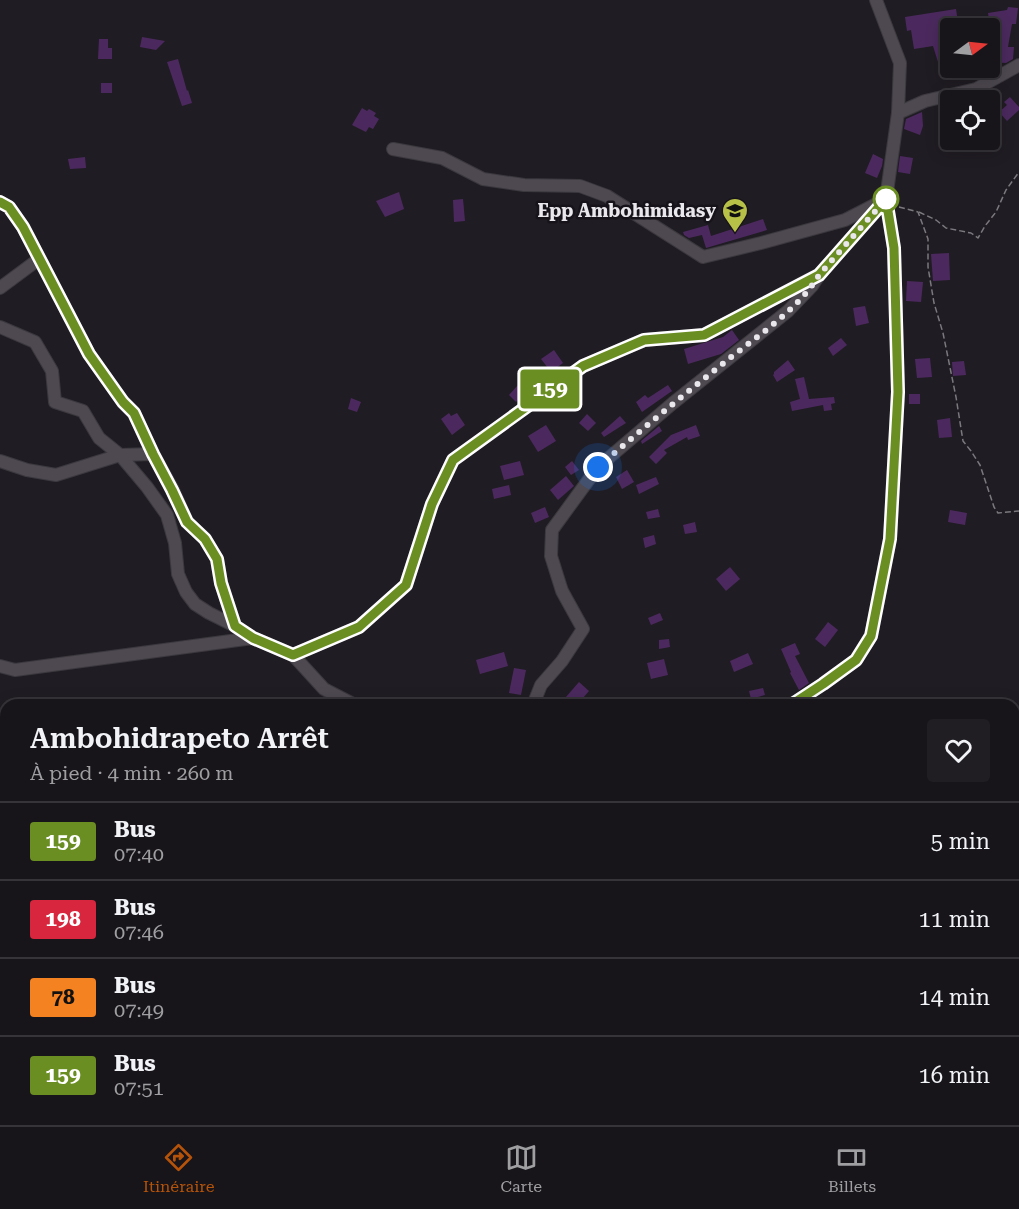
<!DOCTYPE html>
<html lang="fr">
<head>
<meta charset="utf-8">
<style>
	:root { --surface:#18151a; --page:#211e23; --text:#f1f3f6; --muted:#9f9fa2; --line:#363439; --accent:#b45309 }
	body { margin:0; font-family:"Roboto Serif",serif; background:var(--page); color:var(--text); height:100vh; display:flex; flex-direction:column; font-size:22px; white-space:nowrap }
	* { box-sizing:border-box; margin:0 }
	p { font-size:20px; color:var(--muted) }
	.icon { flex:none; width:33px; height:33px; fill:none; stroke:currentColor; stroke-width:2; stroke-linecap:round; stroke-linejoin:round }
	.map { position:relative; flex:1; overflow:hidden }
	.drawer { position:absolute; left:0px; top:699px; width:1020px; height:426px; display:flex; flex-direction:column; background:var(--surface); border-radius:18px 18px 0 0; box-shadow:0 3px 15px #0003,0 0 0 2px var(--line) }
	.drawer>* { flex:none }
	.badge { padding:0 12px; border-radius:4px; font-size:21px; line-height:39px }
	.needle { width:39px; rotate:75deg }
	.fabs { position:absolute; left:940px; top:18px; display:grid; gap:12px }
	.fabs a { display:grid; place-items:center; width:60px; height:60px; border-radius:6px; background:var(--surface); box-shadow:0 3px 15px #0003,0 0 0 2px var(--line); font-size:30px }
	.you { position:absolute; width:30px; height:30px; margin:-15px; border:4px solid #fff; border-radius:50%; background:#1a73e8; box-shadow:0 0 0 9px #1a73e833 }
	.map>.badge { position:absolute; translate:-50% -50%; box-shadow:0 0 0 3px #fff }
	.round { display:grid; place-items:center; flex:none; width:63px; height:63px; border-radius:6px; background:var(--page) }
	.overview { display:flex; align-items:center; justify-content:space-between; height:102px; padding:0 30px }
	h1 { font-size:28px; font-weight:600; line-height:45px }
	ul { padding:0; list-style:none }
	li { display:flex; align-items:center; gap:18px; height:78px; padding:0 30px; border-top:2px solid var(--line) }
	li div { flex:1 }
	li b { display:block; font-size:22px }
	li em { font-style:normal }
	li .badge { min-width:66px; font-weight:700; text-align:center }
	.menu { display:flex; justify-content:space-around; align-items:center; height:84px; border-top:2px solid var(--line); background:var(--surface); font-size:16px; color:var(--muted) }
	.menu a { display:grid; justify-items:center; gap:3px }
	.menu .on { color:var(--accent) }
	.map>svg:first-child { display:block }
</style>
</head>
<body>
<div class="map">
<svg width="1019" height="1125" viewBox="0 0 1019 1125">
	<rect width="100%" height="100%" fill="#201c23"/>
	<g fill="#4b295e">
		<polygon points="1008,7 1018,8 1016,24 1012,24 1008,47 1014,47 1013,59 1006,63 990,62 990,27 988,13 1007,10"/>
		<polygon points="956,9 959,28 951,28 951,31 945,31 947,50 951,49 951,58 938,62 933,46 914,49 911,30 907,31 905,17"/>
		<polygon points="142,37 165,41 156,50 140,47"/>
		<polygon points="99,39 108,39 108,48 112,48 112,59 98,59"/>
		<polygon points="178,59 187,91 188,90 192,103 182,106 167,62"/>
		<rect x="101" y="83" width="11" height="10"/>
		<polygon points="1010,97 1019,107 1019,110 1007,121 999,112 1007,105 1004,102"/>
		<polygon points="362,108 367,111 369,109 376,113 374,116 379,119 373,129 369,127 366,132 352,125"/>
		<polygon points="922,112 923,126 920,135 904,129 906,119"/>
		<polygon points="873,154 883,159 882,166 877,178 865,173"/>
		<polygon points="900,156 913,158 910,174 898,172"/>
		<polygon points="85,157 86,168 70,169 68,159"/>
		<polygon points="399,192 404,209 385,217 376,201"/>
		<polygon points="463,199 465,221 454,222 453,200"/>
		<polygon points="763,219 767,230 706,248 702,235 689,238 684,235 683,232 708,225 711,236"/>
		<polygon points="949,253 950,280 933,281 931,254"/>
		<polygon points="907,281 923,282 921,302 906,301"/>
		<polygon points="865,306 869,323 856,326 853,308"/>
		<polygon points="732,330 739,340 721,354 688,364 684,349 723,337"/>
		<polygon points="841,338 847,345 833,356 828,348"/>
		<polygon points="554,350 563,363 551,372 541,359"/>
		<polygon points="930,358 932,377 917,378 915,359"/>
		<polygon points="788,360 795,370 777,382 773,375 774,374 774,372"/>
		<polygon points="964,361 966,375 953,376 952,362"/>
		<polygon points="804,377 809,399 834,397 835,403 831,404 832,410 824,411 823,405 792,411 790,402 800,399 795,379"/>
		<polygon points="518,385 526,392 516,402 509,395"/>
		<polygon points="668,385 672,391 642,412 636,402 645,395 648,398"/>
		<rect x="909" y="394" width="11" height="10"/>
		<polygon points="351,398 361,402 357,412 348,409"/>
		<polygon points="449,413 451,416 457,413 465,425 452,435 441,419"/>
		<polygon points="587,414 596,423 588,431 579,423"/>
		<polygon points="620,416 626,423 604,437 601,433"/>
		<polygon points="950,418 952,437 939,438 937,420"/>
		<polygon points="546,425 556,441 538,452 528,436"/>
		<polygon points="696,425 700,436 688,440 687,437 664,450 667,453 656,464 649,457 671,435"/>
		<polygon points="659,426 662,431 642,444 641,441"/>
		<polygon points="520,461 524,475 504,480 500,466"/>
		<polygon points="572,461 579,470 571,475 565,467"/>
		<polygon points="627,470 634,482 622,489 616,477"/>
		<polygon points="566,476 574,486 558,500 550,490"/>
		<polygon points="656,477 659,484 639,494 636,485"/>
		<polygon points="509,485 511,495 494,499 492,489"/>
		<polygon points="545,507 549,517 535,523 531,513"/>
		<polygon points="658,509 660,517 648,519 646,512"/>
		<polygon points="950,510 967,513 965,525 948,522"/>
		<polygon points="695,522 697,532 685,534 683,525"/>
		<polygon points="654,535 656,544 645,548 643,538"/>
		<polygon points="730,567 740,579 726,591 716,579"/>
		<polygon points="660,613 663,620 651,625 648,618"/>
		<polygon points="828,622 838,630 825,647 815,639"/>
		<polygon points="669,639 670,647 659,649 659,640"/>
		<polygon points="795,643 800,654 795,656 809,683 799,690 790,673 791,672 781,649"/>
		<polygon points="504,652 508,666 480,674 476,660"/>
		<polygon points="748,653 753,664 734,672 730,661"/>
		<polygon points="664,659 668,675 651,679 647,663"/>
		<polygon points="514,668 526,670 521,695 509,693"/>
		<polygon points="579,682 589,691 577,705 559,705"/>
		<polygon points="763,688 765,695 751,699 749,691"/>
	</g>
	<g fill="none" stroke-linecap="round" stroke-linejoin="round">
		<defs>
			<g id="minor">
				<polyline points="898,113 925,101 976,89 1019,65"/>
				<polyline points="393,149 442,158 483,179 524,185 580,186 607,196 703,257 761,243 845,220 886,199 819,275 812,286 788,311 673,403 598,467 552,530 551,556 562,591 583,629 562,661 541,685 533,705"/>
				<polyline points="0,202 9,207 23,227 89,354 123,402 134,413 153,454 173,490 187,522 205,539 217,559 221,583 235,626"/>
				<polyline points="0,288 39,259"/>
				<polyline points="0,327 35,342 52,371 55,402 83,411 99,438 120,455 147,487 167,515 175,543 178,574 186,592 195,604 209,613 235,626 253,638 293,655 359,627 406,585 432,504 453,460 583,366 644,340 704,335 818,275"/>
				<polyline points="0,461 27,470 56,475 120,455 153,454"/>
				<polyline points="293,655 324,689 355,705"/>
				<polyline points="0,666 15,670 253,638"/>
				<polyline points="791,705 823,684 856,660 871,636 890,539 898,391 894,248 886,199 898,113 900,63 876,0"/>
				<polyline points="0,1017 6,1017"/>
				<polyline points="1014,1027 1019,1027"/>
				<polyline points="470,1125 472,1119"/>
				<polyline points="520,1125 525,1119"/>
				<polyline points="783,1125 789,1119"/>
			</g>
		</defs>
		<use href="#minor" stroke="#3b383e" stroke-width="14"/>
		<g stroke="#7b787e" stroke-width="1.5" stroke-dasharray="6 3" stroke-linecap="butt">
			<polyline points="899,207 918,212 928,239 928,267 934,303 943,333 956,397 963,441 971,451 980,465 994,507 998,513 1019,511"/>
			<polyline points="919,212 936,220 946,228 971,233 978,238 985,226 996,212 1006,190 1019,172"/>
		</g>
		<use href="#minor" stroke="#4e4951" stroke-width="12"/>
	</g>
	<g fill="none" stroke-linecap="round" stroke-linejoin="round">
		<defs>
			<polyline id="line" points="0,202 9,207 23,227 89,354 123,402 134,413 153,454 172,490 187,522 205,539 217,559 221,583 235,626 253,638 293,655 359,627 406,585 432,504 453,460 583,366 644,340 704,335 819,275 886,199 894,248 898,392 890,539 871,636 856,660 823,684 791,705"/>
		</defs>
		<use href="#line" stroke="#fff" stroke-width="14"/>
		<use href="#line" stroke="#6b8e23" stroke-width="9"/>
		<path stroke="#eae7ec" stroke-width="6" stroke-dasharray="0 10.8" d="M 598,467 C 640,431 682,396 725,362 C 756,337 799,309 819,275 L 886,199"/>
	</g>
	<defs>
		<symbol id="school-pin" viewBox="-11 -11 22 30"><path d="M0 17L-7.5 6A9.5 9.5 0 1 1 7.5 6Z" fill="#b7c148" stroke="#17131a"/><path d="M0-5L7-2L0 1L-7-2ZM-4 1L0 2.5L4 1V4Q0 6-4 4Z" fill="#111"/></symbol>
	</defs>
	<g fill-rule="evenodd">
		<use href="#school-pin" x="720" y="196" width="30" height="40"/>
	</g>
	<circle fill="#fff" stroke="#6b8e23" stroke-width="3" cx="886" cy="199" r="12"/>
	<g text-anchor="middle" stroke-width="5" stroke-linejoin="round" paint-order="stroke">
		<g font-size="18" font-weight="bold" fill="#eae7ec" stroke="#17131a" text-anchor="end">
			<text x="716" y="217">Epp Ambohimidasy</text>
		</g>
	</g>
</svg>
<div class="fabs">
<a><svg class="needle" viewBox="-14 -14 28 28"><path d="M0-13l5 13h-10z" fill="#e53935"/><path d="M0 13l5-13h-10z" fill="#9f9fa2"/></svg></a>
<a><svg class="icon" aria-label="locate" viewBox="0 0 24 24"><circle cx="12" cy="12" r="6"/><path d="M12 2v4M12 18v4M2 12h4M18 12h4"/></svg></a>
</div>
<div class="you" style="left:598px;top:467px"></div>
<b class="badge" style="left:550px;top:389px;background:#6b8e23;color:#fff">159</b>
<section class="drawer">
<div class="overview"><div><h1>Ambohidrapeto Arrêt</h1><p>À pied · 4 min · 260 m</p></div><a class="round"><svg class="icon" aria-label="heart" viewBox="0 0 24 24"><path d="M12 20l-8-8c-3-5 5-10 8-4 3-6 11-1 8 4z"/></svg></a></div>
<ul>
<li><span class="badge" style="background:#6b8e23;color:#fff">159</span><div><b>Bus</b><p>07:40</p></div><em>5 min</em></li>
<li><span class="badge" style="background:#d7263d;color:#fff">198</span><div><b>Bus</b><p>07:46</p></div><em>11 min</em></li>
<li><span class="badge" style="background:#f58220;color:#111">78</span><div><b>Bus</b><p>07:49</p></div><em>14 min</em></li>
<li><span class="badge" style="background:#6b8e23;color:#fff">159</span><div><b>Bus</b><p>07:51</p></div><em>16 min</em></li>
</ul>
</section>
</div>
<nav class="menu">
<a class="on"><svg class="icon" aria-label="directions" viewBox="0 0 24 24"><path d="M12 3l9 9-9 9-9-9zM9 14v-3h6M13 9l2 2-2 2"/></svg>Itinéraire</a>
<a><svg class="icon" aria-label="map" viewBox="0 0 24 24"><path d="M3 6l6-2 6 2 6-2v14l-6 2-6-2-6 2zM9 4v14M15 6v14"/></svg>Carte</a>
<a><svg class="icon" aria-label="tickets" viewBox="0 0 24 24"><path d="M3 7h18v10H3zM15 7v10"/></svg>Billets</a>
</nav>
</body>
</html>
